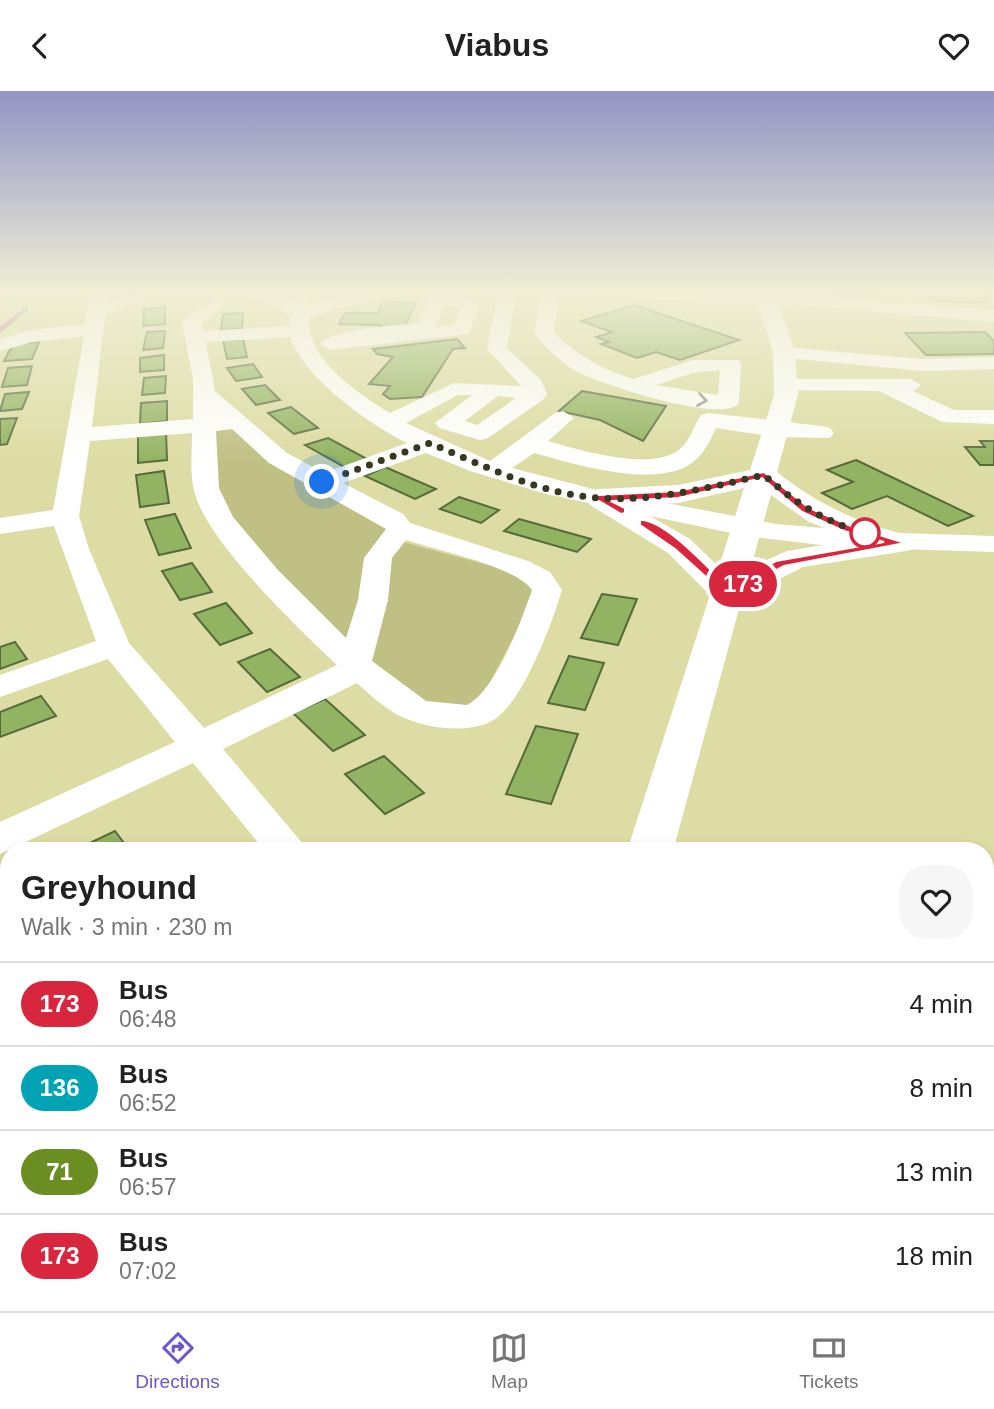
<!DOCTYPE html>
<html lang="en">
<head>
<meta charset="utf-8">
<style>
	:root { --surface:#fff; --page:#f6f6f6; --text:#222; --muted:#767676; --line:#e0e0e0; --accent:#6d56d0 }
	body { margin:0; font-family:Arial,sans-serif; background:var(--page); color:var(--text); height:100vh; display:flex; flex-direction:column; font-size:26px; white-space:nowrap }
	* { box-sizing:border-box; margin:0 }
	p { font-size:23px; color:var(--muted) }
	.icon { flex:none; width:38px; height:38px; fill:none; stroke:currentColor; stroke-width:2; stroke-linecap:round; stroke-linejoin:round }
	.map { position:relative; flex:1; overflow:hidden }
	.sheet { position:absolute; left:0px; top:751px; width:994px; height:471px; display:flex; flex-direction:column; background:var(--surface); border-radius:28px 28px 0 0; box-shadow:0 4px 10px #0003 }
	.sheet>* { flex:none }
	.badge { padding:0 14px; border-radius:23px; font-size:24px; line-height:46px }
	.you { position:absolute; width:35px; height:35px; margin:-18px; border:5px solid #fff; border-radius:50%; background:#1a73e8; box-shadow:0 0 0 10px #1a73e833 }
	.map>.badge { position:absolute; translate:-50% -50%; box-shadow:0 0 0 4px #fff }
	.round { display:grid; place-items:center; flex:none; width:74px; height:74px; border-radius:28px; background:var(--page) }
	.head { display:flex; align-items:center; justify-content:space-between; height:119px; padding:0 21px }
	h1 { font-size:33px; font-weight:700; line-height:52px }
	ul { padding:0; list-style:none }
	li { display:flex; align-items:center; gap:21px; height:84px; padding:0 21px; border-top:2px solid var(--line) }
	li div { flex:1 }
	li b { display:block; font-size:26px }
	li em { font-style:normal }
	li .badge { min-width:77px; font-weight:700; text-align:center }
	header { display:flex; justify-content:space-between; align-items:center; height:91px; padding:0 21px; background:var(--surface); font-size:32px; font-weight:700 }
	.tab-bar { display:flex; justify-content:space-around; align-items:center; height:98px; border-top:2px solid var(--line); background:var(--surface); font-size:19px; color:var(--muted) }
	.tab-bar a { display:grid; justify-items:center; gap:4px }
	.tab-bar .active { color:var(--accent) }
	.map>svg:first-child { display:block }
</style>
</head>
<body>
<header><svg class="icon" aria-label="back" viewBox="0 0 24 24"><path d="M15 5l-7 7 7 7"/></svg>Viabus<svg class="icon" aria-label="heart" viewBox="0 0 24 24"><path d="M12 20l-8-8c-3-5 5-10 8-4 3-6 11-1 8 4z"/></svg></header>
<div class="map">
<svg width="994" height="1220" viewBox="0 0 994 1220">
	<rect width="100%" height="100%" fill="#dddca4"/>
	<polygon fill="#c0bf84" points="235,338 374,426 403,451 517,482 538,500 482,606 465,615 431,615 377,581 252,458 215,398 213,340"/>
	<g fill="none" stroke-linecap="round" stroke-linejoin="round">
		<polyline stroke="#b56490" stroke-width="4.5" points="0,239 26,218"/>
	</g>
	<g fill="#92b361" stroke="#576a3b" stroke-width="2">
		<polygon points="807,201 883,201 885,203 831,203"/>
		<polygon points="924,201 985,201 991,207 984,211 970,212 932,209"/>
		<polygon points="383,211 416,212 405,235 377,240 380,234 339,233 345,222 378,222"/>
		<polygon points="634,214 739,249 680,269 656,261 637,267 601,253 609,251 596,246 612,241 581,230"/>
		<polygon points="165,216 165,233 143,235 144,218"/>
		<polygon points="243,222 242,238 221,239 223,223"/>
		<polygon points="165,240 163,257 143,259 147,241"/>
		<polygon points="985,241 994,250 994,263 926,264 905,242"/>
		<polygon points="243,248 247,266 227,268 223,249"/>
		<polygon points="457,248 465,257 453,258 422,306 390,308 383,303 390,295 369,293 393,266 377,263 373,258"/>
		<polygon points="39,251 32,268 4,270 13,253"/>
		<polygon points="164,264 164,279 140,281 140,267"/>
		<polygon points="253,273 262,286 236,290 227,277"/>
		<polygon points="32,275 27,294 2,296 8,277"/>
		<polygon points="166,285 165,302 142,304 144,287"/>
		<polygon points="265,294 280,309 256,314 242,298"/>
		<polygon points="582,300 666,315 643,350 600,329 559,320"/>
		<polygon points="29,301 22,318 0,320 5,303"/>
		<polygon points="167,310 167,330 140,333 141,312"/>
		<polygon points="291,316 318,337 294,343 268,322"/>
		<polygon points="17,327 7,353 0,354 0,328"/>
		<polygon points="166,341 167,369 138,372 138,343"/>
		<polygon points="328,347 369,369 346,377 305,354"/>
		<polygon points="980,350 994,350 994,374 980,374 965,356 985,356"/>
		<polygon points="856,369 973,425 948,435 887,405 852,418 822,402 853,391 827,379"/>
		<polygon points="385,376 436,398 415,408 365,385"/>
		<polygon points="164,380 169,412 140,416 136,384"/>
		<polygon points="459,406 499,419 481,432 440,418"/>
		<polygon points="175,423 191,457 159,464 145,429"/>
		<polygon points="519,428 591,448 577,461 504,440"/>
		<polygon points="192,472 212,501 180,509 162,480"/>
		<polygon points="602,503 637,508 618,554 581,547"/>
		<polygon points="226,512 252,542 220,554 194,523"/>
		<polygon points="15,551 27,568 0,578 0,556"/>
		<polygon points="270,558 300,586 267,601 238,571"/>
		<polygon points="569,565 604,572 585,619 548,612"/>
		<polygon points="41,605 56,625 0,646 0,621"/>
		<polygon points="325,608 365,644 333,660 293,622"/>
		<polygon points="536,635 578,643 551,713 506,703"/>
		<polygon points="384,665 424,702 385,723 345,683"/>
		<polygon points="115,740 130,760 73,760"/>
		<polygon points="9,790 9,838 5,840 0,830 0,794"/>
	</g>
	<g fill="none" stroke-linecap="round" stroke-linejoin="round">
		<g fill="#fff" fill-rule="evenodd">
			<path d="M 89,201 L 107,201 L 106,212 L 136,201 L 163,201 L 105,224 L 92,336 L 193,328 L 193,288 L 182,232 L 184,228 L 216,208 L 225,213 L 201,233 L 203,240 L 289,235 L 290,226 L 279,217 L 243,201 L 269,201 L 293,210 L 295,201 L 313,201 L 310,214 L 357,201 L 387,201 L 384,205 L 309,226 C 306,268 357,302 390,322 L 454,292 L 521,295 L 487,258 L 498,201 L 516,201 L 507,257 L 541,289 L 547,303 L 544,308 L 488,347 L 480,349 L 439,337 L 435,332 L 472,304 L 458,304 L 406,332 L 490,370 L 555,322 L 563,320 L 574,327 L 548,350 C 580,359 654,382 681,357 C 690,349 694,334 701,324 L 709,322 L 822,335 L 830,337 L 834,342 L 830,347 L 776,346 L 716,337 C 709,352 702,367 687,375 C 648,396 574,373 534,362 L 512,377 L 593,398 L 776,433 L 870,441 L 994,445 L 994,461 L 838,456 L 745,445 L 546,403 L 470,380 L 426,362 L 343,392 L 403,423 L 410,432 L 528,470 L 550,481 L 562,499 C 552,532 524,609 495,628 C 470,645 421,637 396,623 C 382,615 369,603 357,592 L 223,658 L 309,760 L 265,760 L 193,672 L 0,763 L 0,731 L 175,651 L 108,568 L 0,606 L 0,584 L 96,550 L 54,435 L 0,443 L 0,427 L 53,419 L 84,245 L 33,251 L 0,260 L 0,248 L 31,239 L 85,233 ZM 290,246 C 304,287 369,333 407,352 L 324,382 L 287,362 L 215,300 L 206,251 ZM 498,305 L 516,307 L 477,334 L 465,330 ZM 232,338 L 269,372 L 386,438 L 364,467 L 358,509 L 346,547 L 278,479 L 233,426 L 219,397 L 216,340 ZM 192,342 C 192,362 189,386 196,406 C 212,455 298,537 337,574 L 204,637 L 129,552 L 89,458 L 79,425 L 90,350 ZM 406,449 C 434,458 517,476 532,499 C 521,530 497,598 467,614 L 426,610 L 372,570 L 388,509 L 392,467 Z"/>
			<path d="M 431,201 L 449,201 L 447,204 L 476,210 L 479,214 L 469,243 L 330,259 L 320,253 C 333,237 396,235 418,232 ZM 444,214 L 460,217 L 454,234 L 435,236 Z"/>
			<path d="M 541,201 L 559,201 L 554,241 C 577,265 602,278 633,288 L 693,269 L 738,269 L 741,273 L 739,312 C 724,334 596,292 574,279 C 559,269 545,257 534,242 ZM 720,279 L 718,304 L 656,294 L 693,282 Z"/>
			<polygon points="574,201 799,204 994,219 994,231 799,214 583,206"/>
			<polygon points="784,256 922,268 994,266 994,278 922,280 777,266 774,262 777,258"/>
			<polygon points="786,288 910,288 921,294 913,300 954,319 994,319 994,333 942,331 879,300 778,299 775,294"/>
		</g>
		<g fill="#fff" fill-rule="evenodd">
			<path d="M 755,201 L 775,201 L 795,262 L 798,304 L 777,381 C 818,414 861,433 911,445 L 916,452 L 911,459 L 900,461 L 803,476 L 742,507 L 673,760 L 627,760 L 710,504 L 668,462 L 590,414 L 585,407 L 589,401 L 599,398 L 678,394 L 750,379 L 774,304 L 773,262 ZM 744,397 L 719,476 L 690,448 L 631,414 L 678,412 ZM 771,404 L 809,431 L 855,449 L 787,460 L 751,476 Z"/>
			<polygon points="505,1213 572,1213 570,1220 502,1220"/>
		</g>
	</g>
	<defs><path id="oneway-chevron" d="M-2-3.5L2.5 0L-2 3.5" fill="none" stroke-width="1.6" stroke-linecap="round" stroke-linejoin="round" transform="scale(1.75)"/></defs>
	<use stroke="#9c9b90" href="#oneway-chevron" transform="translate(702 309) rotate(9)"/>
	<linearGradient id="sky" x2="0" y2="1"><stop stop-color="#9394c5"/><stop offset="0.54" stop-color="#f0efd6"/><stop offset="1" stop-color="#f0efd6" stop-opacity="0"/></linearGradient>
	<rect width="994" height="372" fill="url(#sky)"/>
	<path fill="#d7263d" stroke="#fff" stroke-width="2" d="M 764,381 L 809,417 L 851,435 L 905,452 L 784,475 L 727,505 L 675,458 L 640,434 L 640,429 C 664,427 711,480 728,496 L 776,470 L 884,451 L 844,440 L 802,421 L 762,387 L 678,407 L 611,410 L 625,417 L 625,422 L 621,423 L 594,407 L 599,404 L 678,400 Z"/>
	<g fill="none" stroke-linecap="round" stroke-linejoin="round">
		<path stroke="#383721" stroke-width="7" stroke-dasharray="0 12.6" d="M 322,391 L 430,352 C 484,375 540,403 599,407 C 655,411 710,396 764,384 C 800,416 826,431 873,445 L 865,442"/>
	</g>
	<circle fill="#fff" stroke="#d7263d" stroke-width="3.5" cx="865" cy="442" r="14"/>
</svg>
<div class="you" style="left:322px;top:391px"></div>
<b class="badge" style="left:743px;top:493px;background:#d7263d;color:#fff">173</b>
<section class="sheet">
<div class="head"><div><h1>Greyhound</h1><p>Walk · 3 min · 230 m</p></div><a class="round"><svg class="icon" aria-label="heart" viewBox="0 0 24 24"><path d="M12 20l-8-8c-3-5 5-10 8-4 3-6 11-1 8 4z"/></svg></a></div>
<ul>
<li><span class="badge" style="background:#d7263d;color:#fff">173</span><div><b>Bus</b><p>06:48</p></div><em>4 min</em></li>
<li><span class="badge" style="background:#00a3b4;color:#fff">136</span><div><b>Bus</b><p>06:52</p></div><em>8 min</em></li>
<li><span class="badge" style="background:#6b8e23;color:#fff">71</span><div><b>Bus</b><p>06:57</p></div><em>13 min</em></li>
<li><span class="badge" style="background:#d7263d;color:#fff">173</span><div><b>Bus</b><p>07:02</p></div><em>18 min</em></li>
</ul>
</section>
</div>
<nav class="tab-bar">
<a class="active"><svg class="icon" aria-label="directions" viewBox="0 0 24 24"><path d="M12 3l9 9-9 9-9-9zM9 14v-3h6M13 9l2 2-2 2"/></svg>Directions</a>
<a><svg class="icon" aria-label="map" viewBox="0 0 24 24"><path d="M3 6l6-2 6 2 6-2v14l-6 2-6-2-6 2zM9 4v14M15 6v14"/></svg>Map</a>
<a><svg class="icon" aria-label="tickets" viewBox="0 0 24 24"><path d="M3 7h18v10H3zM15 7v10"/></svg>Tickets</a>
</nav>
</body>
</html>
